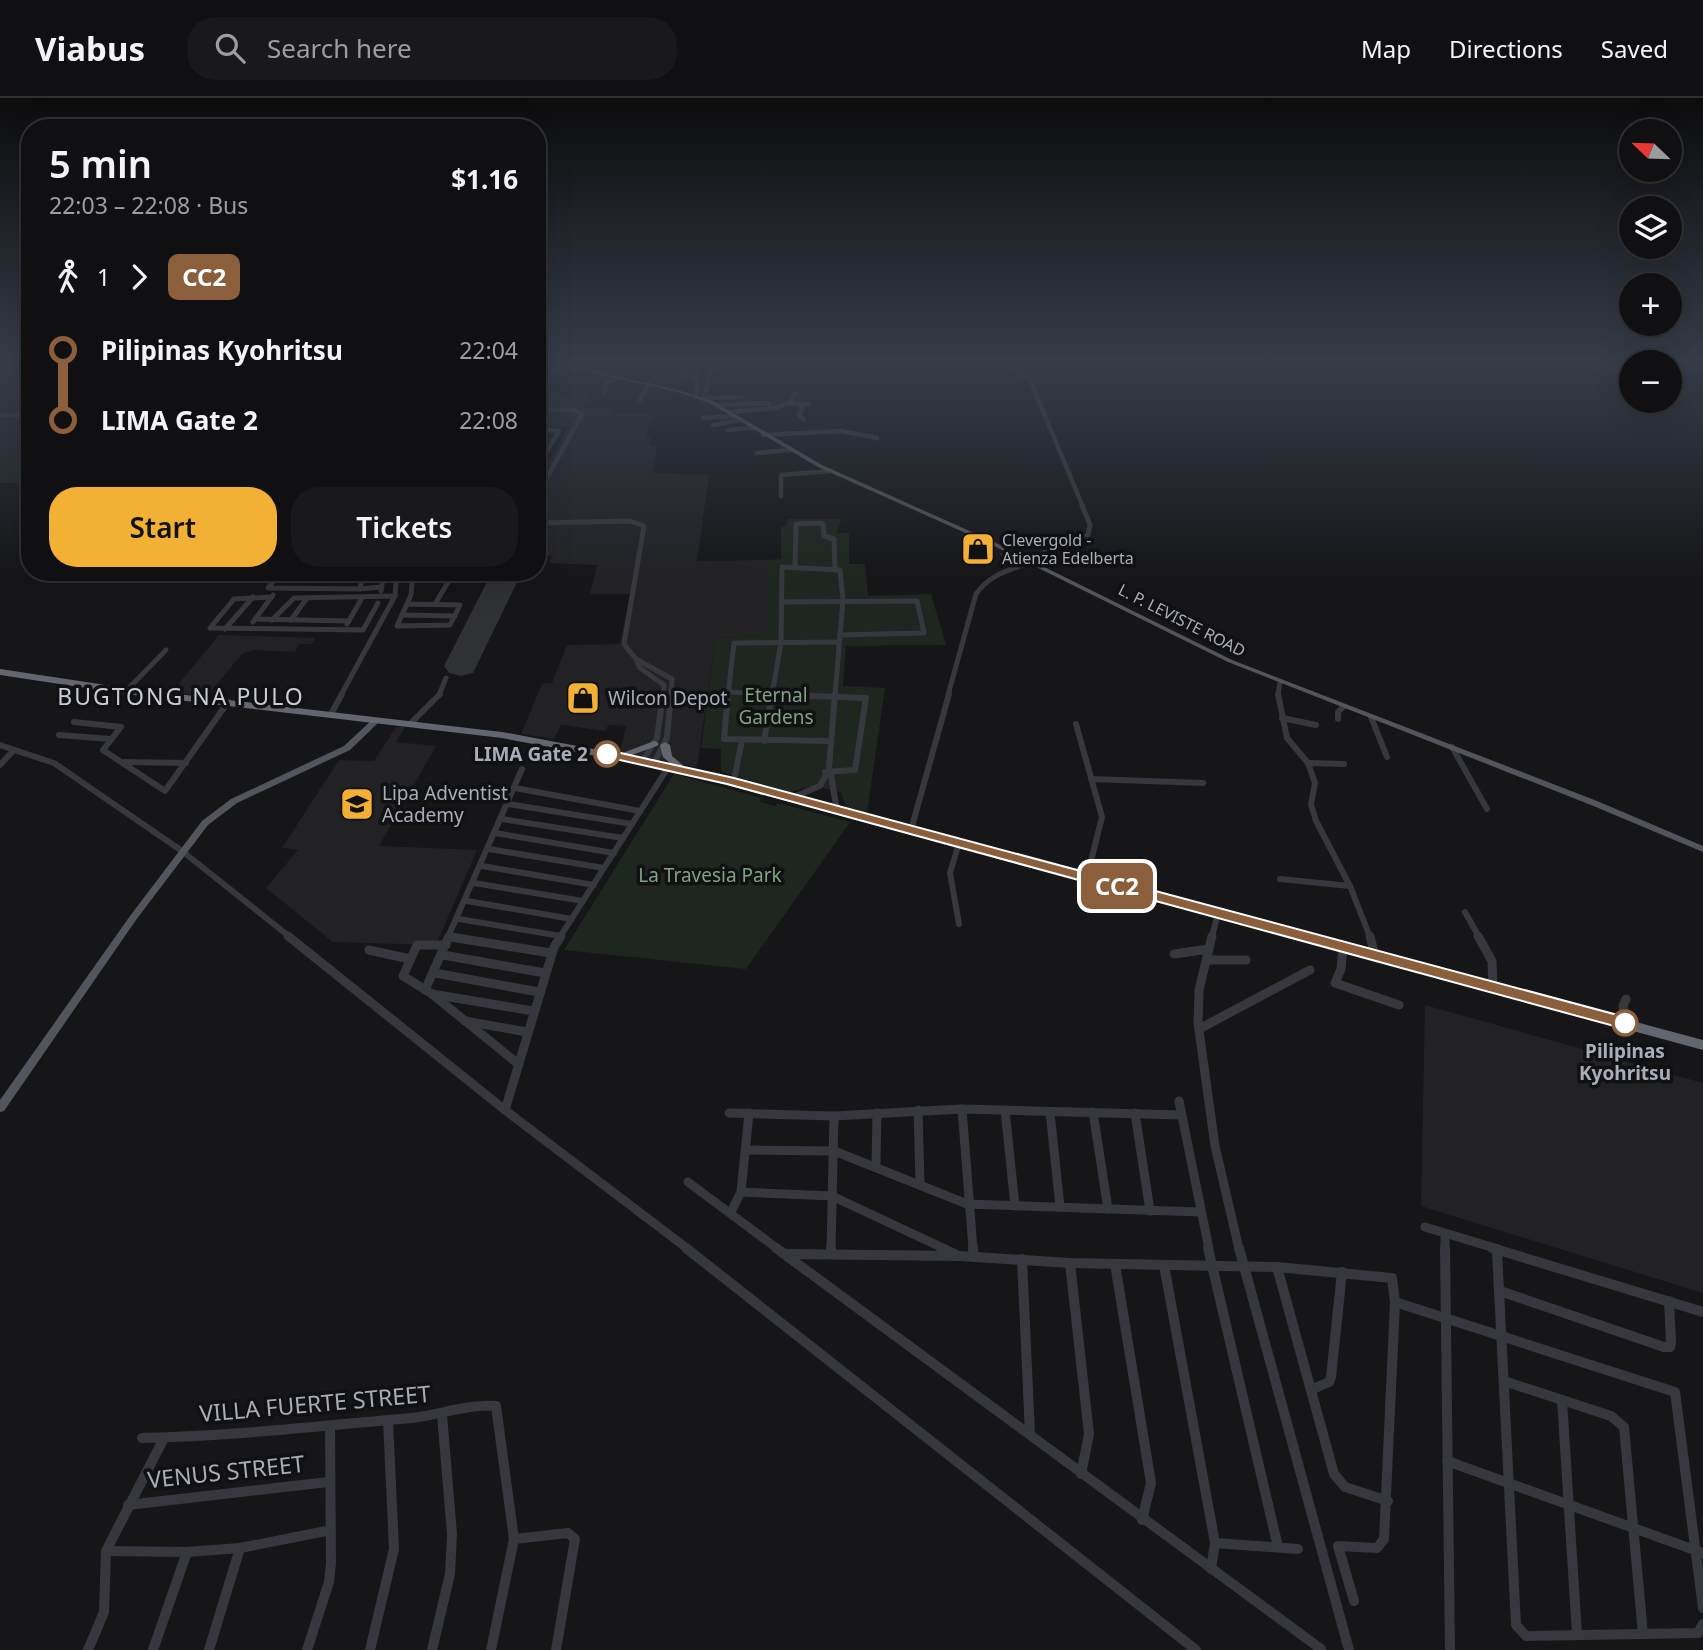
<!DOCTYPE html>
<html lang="en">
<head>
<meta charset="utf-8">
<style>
	:root { --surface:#101012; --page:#19191b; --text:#f1f3f6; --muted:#9c9d9f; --line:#303032; --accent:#f2b134 }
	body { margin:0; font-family:"Noto Sans",sans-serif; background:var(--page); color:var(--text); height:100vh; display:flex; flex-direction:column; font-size:26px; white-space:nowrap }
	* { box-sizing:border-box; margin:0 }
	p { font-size:23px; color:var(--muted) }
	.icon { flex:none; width:38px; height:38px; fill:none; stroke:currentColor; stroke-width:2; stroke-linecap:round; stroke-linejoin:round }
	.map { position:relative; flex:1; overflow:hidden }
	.side { position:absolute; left:21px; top:21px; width:525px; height:462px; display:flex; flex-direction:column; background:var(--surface); border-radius:28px; box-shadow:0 7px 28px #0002,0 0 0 2px var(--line) }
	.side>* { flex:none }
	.badge { padding:0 14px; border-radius:10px; font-size:24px; line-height:46px }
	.needle { width:46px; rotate:293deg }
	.buttons { position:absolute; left:1619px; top:21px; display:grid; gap:14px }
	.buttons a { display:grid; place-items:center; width:63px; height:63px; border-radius:50%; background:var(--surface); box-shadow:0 7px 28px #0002,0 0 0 2px var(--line); font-size:35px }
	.map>.badge { position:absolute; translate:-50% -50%; box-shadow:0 0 0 4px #fff }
	.legs { display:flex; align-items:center; gap:10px; height:77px; padding:0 28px; font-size:23px }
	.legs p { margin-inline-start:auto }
	.summary { display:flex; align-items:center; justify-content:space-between; height:119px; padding:0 28px }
	h1 { font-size:38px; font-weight:600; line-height:52px }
	.button { display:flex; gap:14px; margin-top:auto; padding:14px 28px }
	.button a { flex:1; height:80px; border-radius:28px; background:var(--accent); color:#111; font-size:28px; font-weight:600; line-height:80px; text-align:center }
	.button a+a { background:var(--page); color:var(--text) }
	ul { padding:0 28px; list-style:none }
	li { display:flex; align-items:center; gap:24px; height:70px; font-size:26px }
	li i { display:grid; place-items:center; width:10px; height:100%; margin:0 9px; background:currentColor }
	li i::after { content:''; width:18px; height:18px; margin:-9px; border:5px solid; border-radius:50%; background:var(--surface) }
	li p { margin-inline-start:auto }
	li:first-child i { background:linear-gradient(#0000 50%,currentColor 0) }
	li:last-child i { background:linear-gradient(currentColor 50%,#0000 0) }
	header { display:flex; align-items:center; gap:42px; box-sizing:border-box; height:98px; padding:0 35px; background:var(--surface); border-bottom:2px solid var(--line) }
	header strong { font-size:33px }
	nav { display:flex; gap:38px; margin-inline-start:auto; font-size:24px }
	.search { width:490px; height:63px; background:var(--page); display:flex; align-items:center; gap:18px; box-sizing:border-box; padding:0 24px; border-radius:28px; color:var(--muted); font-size:26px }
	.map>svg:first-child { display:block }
</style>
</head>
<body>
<header>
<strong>Viabus</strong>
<div class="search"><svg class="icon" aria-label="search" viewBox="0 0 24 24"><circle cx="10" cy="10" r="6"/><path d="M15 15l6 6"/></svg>Search here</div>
<nav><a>Map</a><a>Directions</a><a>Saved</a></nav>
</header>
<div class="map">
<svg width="1703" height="1552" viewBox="0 0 1703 1552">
	<rect width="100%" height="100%" fill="#161618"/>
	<g fill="#222225">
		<polygon points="0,262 30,262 30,355 0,375"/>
		<polygon points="572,293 582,293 580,297 588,297 583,311 614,308 613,316 654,316 645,339 650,339 650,348 657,348 653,375 709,377 697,463 767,462 767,538 716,540 697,669 620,654 626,628 608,627 606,633 561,627 554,641 521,636 542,586 552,585 567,547 620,546 630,496 590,496 597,467 549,465 552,458 538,457 548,429 537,429 537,386 568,329 537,328 537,310 546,310 552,294 560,294 558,299 569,299"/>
		<polygon points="219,537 316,540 311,546 299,546 295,554 253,552 242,556 207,598 171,595"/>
		<polygon points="396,629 405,629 396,644 436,648 379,748 477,752 436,847 333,844 266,790 298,752 282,750 339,662 374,663"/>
		<polygon points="1425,907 1703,985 1703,1195 1421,1108"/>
	</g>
	<g fill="#1e261f">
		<polygon points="30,355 30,385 0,385 0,375"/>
		<polygon points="788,421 841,421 837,435 849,435 849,466 865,466 868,498 931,496 946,547 846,548 843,588 885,590 867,715 846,709 841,694 814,688 790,694 721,674 721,651 701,650 716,540 767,538 767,462 781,461 781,429 786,428"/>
		<polygon points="674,676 762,700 760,704 775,708 778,705 850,724 746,871 564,852"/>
	</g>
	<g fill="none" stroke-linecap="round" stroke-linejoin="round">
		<polygon fill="#303135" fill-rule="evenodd" points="492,474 522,474 473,575 461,578 449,575 444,568"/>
		<g stroke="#37383d" stroke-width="4.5">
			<polyline points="982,262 1009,268 1030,282 1083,409"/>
			<polyline points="1010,268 1084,267 1085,262"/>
			<polyline points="682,272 684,279 696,279"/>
			<polyline points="0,275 19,262"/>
			<polyline points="548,278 557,268"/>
			<polyline points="604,294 606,286 617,280"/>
			<polyline points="696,298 697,268 826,267"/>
			<polyline points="704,300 743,299"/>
			<polyline points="704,301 711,271"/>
			<polyline points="639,303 649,286"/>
			<polyline points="789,306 809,306"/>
			<polyline points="799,306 803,309 799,317 804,322"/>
			<polyline points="718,307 769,305 770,311"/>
			<polyline points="537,312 574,312 582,316 537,398"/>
			<polyline points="728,314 776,310 792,303 795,295"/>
			<polyline points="0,317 30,317"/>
			<polyline points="703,320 734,318"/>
			<polyline points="713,327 740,322"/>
			<polyline points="537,331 559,333 546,355 537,355"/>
			<polyline points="728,332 752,330"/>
			<polyline points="763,337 841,333 877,340"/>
			<polyline points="537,348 548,331"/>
			<polyline points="757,355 790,352"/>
			<polyline points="537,364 541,365 537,371"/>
			<polyline points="781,398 781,377 831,373"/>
		</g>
		<g stroke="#37383d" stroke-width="5">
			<polyline points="537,425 630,423 644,428 624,546 636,561 672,581 671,597"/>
			<polyline points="1043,455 1088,437 1090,427 1082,407"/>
			<polyline points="1003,457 1017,457"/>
			<polyline points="795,469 796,426 820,425 823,426 824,438 834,441 835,472"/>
			<polyline points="280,474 268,490 360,491 363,474"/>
			<polyline points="413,475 453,475"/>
			<polyline points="273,482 362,482"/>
			<polyline points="360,491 381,489"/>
			<polyline points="381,493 384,474"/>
			<polyline points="270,499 234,501 210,530 363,532 378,505"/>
			<polyline points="781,504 917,503 924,535 840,537"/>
			<polyline points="407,506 460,507 450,527 397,528 411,497 413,474"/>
			<polyline points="435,506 454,474"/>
			<polyline points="402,517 455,518"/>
			<polyline points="255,521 349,523"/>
			<polyline points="272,522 294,500 395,498"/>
			<polyline points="291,522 307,500"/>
			<polyline points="253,524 273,497"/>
			<polyline points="347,526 362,500"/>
			<polyline points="225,531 253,499"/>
			<polyline points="636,561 640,570 664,587 663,597"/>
			<polyline points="126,593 166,552"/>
			<polyline points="727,594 802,597"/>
			<polyline points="341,597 395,498 397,474"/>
			<polyline points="439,597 446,580"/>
			<polyline points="728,597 734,545 839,544"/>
			<polyline points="772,597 781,545 782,469 840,472 843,502 835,597"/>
			<path d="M 948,597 L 976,496 C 994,470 1022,472 1047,455"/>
			<polyline points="1278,597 1280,584"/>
		</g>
		<g stroke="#37383d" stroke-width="6">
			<polyline points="728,596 724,641 830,643"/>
			<polyline points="762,596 866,600 855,672 825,674"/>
			<path d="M 835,596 L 829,670 C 833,678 833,700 838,713"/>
			<polyline points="1278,596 1287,640 1308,665"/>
			<polyline points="331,616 342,596"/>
			<polyline points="1371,619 1387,659"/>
			<polyline points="1282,620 1316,627"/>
			<polyline points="1338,621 1338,614 1343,609"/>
			<polyline points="74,624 121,629 103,652 165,693 228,604"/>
			<polyline points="410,626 440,596"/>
			<polyline points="1076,626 1102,719 1087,779"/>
			<polyline points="59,637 110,641"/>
			<polyline points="764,643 772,596"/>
			<polyline points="0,647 54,665 182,753 290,839"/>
			<polyline points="1452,649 1487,711"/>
			<polyline points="643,662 657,640 663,596"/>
			<polyline points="124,664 186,665"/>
			<polyline points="654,665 667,640 671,596"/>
			<polyline points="1344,666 1308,665 1315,685 1311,706 1316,723 1350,788"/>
			<polyline points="0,667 13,653"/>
			<polyline points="735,677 742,642"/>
			<polyline points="1091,681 1203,685"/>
			<polyline points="515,690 640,713"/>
			<polyline points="791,700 820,688 829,671"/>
			<polyline points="508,706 632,726"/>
			<polyline points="502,721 623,740"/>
			<polyline points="911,732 949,596"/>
			<polyline points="495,735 614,755"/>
			<polyline points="959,745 950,775 959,826"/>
			<polyline points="489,751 604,770"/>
			<polyline points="482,768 594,787"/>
			<polyline points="1280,781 1350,788 1370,839"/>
			<polyline points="474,785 583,803"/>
			<polyline points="1137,793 1147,770"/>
			<polyline points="467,803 572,821"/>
			<polyline points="1465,814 1479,839"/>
			<polyline points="459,821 561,838"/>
			<polyline points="448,839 522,671"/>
			<polyline points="451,839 454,839"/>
			<polyline points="560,839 669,668"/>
			<polyline points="1212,839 1218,815"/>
		</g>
		<g stroke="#37383d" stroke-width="9">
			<polyline points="288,838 505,1012 688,1151"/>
			<polyline points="1212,838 1199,892 1198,925 1215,1048 1239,1151"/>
			<polyline points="1370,838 1375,858"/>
			<polyline points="1478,838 1492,863 1493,889"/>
			<polyline points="451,839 551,855"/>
			<polyline points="446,847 417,847 403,878 432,896 517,965"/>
			<polyline points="1343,849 1341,871 1335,885 1399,907"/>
			<polyline points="369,852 410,861"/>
			<polyline points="1174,856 1209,851"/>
			<polyline points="443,857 545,875"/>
			<polyline points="1207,862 1246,862"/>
			<polyline points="435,875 539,894"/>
			<polyline points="425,892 449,838"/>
			<polyline points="432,896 533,913"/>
			<polyline points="465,923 527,934"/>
			<polyline points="1625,925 1623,908 1626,901"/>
			<polyline points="1199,931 1310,872"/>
			<polyline points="1179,1003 1209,1151"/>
			<polyline points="962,1011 973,1151"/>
			<polyline points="505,1012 554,849 561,838"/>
			<polyline points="918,1012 920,1086"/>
			<polyline points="1005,1012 1015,1108"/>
			<polyline points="1050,1014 1060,1109"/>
			<polyline points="1093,1014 1108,1111"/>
			<polyline points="729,1015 834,1018 962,1011 1181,1017"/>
			<polyline points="1135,1015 1150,1113"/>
			<polyline points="747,1052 834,1053 967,1106 1200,1114"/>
			<polyline points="876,1068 877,1015"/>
			<polyline points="688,1084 778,1151"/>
			<polyline points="741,1094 832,1098 945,1151"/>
			<polyline points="731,1114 741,1094 749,1015"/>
			<polyline points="1425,1129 1498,1151"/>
			<polyline points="1445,1136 1445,1151"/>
			<polyline points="831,1151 834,1018"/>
		</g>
		<g stroke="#37383d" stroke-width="10">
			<polyline points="686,1150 1196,1552"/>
			<polyline points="776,1150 1321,1551"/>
			<polyline points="941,1150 955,1156"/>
			<polyline points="973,1150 974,1159"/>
			<polyline points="1208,1150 1278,1449"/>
			<polyline points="1239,1150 1349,1552"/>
			<polyline points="1445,1150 1450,1552"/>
			<polyline points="1492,1150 1703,1214"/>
			<polyline points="1497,1153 1516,1527 1526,1538 1698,1535 1703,1526"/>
			<polyline points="787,1156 960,1158 1070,1165 1277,1169 1392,1180 1395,1204 1384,1441 1377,1450 1338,1448 1354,1503"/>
			<polyline points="831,1156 831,1150"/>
			<polyline points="1022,1161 1030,1336"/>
			<polyline points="1070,1165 1089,1336 1081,1376"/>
			<polyline points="1115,1166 1151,1385 1142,1422"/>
			<polyline points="1164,1167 1215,1445 1211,1471"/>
			<polyline points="1277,1169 1334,1376 1345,1389 1388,1403"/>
			<polyline points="1500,1193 1664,1249 1670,1249 1671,1245 1669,1203"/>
			<polyline points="1395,1204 1675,1294 1703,1510"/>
			<polyline points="1504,1283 1611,1318 1624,1329 1643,1536"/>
			<polyline points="1313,1291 1329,1284 1331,1279 1342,1174"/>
			<polyline points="1562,1302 1577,1536"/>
			<path d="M 142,1340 C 232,1338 321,1328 411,1320 C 439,1317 467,1306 496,1308 L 514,1441 L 491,1552"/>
			<polyline points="1447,1363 1703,1455"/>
			<polyline points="128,1407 328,1384"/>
			<polyline points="514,1441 568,1435 575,1441 556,1552"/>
			<polyline points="1215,1445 1298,1451"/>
			<polyline points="106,1453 187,1454 240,1450 331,1432"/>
			<polyline points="88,1552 104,1514 106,1453 164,1340"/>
			<polyline points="153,1552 187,1454"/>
			<polyline points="209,1552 240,1450"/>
			<polyline points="307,1552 329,1484 331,1465 330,1328"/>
			<polyline points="370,1552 394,1451 388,1322"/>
			<polyline points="432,1552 450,1476 452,1436 442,1317"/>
		</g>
		<g fill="#53555c" fill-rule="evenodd">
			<polygon points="537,262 546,262 682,293 713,303 822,367 992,443 1232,562 1597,703 1703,748 1703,754 1591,707 1228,564 988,445 818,369 709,305 681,295"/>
			<polygon points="374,620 377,620 381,622 350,652 237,705 208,727 136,822 4,1013 0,1014 0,1002 130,818 202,723 231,701 344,648"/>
		</g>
		<polygon fill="#63666e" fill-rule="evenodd" points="0,571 126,590 502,634 620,656 654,643 657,644 659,646 657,648 629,658 671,666 663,659 660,647 665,644 670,647 672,658 685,669 1703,942 1703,952 676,673 502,640 126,596 0,577"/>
	</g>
	<linearGradient id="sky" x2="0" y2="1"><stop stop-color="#0c0c0d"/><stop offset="0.55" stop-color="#363c48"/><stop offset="1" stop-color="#363c48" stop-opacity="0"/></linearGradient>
	<rect width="1703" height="480" fill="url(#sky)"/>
	<polygon fill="#8b5e3c" stroke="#fff" stroke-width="2" points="607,652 734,680 1625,919 1633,925 1625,931 727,686 602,658 602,653"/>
	<defs>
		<symbol id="shop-square" viewBox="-11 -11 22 22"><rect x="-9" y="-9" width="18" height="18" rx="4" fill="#f2b134" stroke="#111113"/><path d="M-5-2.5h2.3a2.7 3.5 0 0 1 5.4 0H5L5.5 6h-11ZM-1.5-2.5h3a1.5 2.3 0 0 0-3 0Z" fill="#111"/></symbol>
		<symbol id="school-square" viewBox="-11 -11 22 22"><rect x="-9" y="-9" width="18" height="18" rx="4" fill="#f2b134" stroke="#111113"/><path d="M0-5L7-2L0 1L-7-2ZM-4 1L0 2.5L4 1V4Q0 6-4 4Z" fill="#111"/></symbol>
	</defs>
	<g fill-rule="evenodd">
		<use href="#shop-square" x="959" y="432" width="38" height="38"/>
		<use href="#shop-square" x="564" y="581" width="38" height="38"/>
		<use href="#school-square" x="338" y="687" width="38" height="38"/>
	</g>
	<g fill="#fff" stroke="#8b5e3c" stroke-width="3.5">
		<circle cx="607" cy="656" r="12"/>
		<circle cx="1625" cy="925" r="12"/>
	</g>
	<g text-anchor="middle" stroke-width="7" stroke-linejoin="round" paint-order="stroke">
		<g font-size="16" fill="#a8adb8" stroke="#111113" text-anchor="start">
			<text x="1002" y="448">Clevergold -<tspan x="1002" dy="18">Atienza Edelberta</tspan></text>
		</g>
		<g font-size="16" fill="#a8adb8" stroke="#111113">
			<text transform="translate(1182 522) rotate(27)" y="6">L. P. LEVISTE ROAD</text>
		</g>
		<g font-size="19" fill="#7fa381" stroke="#111113">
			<text x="776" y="604">Eternal<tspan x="776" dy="22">Gardens</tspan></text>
			<text x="710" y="784">La Travesia Park</text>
		</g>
		<g font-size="19" fill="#a8adb8" stroke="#111113" text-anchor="start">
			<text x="608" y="607">Wilcon Depot</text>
			<text x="382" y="702">Lipa Adventist<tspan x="382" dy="22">Academy</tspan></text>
		</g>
		<g font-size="19" font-weight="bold" fill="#a8adb8" stroke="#111113" text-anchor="end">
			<text x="588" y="663">LIMA Gate 2</text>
			<text x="1625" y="960" text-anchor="middle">Pilipinas<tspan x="1625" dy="22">Kyohritsu</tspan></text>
		</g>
		<g font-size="23" letter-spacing="2" fill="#c9ccd4" stroke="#111113">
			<text x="181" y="607">BUGTONG NA PULO</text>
		</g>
		<g font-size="23" fill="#a8adb8" stroke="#111113">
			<text transform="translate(315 1306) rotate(-5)" y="8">VILLA FUERTE STREET</text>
			<text transform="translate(226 1374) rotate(-6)" y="8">VENUS STREET</text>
		</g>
	</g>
</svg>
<div class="buttons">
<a><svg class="needle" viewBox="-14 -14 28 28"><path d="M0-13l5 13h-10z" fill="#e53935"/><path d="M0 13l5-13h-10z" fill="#9c9d9f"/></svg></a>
<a><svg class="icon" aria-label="layers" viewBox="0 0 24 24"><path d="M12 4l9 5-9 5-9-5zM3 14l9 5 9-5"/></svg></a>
<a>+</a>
<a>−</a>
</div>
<b class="badge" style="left:1117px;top:788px;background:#8b5e3c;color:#fff">CC2</b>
<section class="side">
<div class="summary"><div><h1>5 min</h1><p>22:03 – 22:08 · Bus</p></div><b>$1.16</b></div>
<div class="legs"><svg class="icon" aria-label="walk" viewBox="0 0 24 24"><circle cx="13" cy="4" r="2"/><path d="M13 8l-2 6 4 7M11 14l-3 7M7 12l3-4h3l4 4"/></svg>1<svg class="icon" aria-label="forward" viewBox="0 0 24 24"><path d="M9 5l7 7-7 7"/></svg><b class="badge" style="background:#8b5e3c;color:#fff">CC2</b></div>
<ul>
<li><i style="color:#8b5e3c"></i><b>Pilipinas Kyohritsu</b><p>22:04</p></li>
<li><i style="color:#8b5e3c"></i><b>LIMA Gate 2</b><p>22:08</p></li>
</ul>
<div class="button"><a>Start</a><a>Tickets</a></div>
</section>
</div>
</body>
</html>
